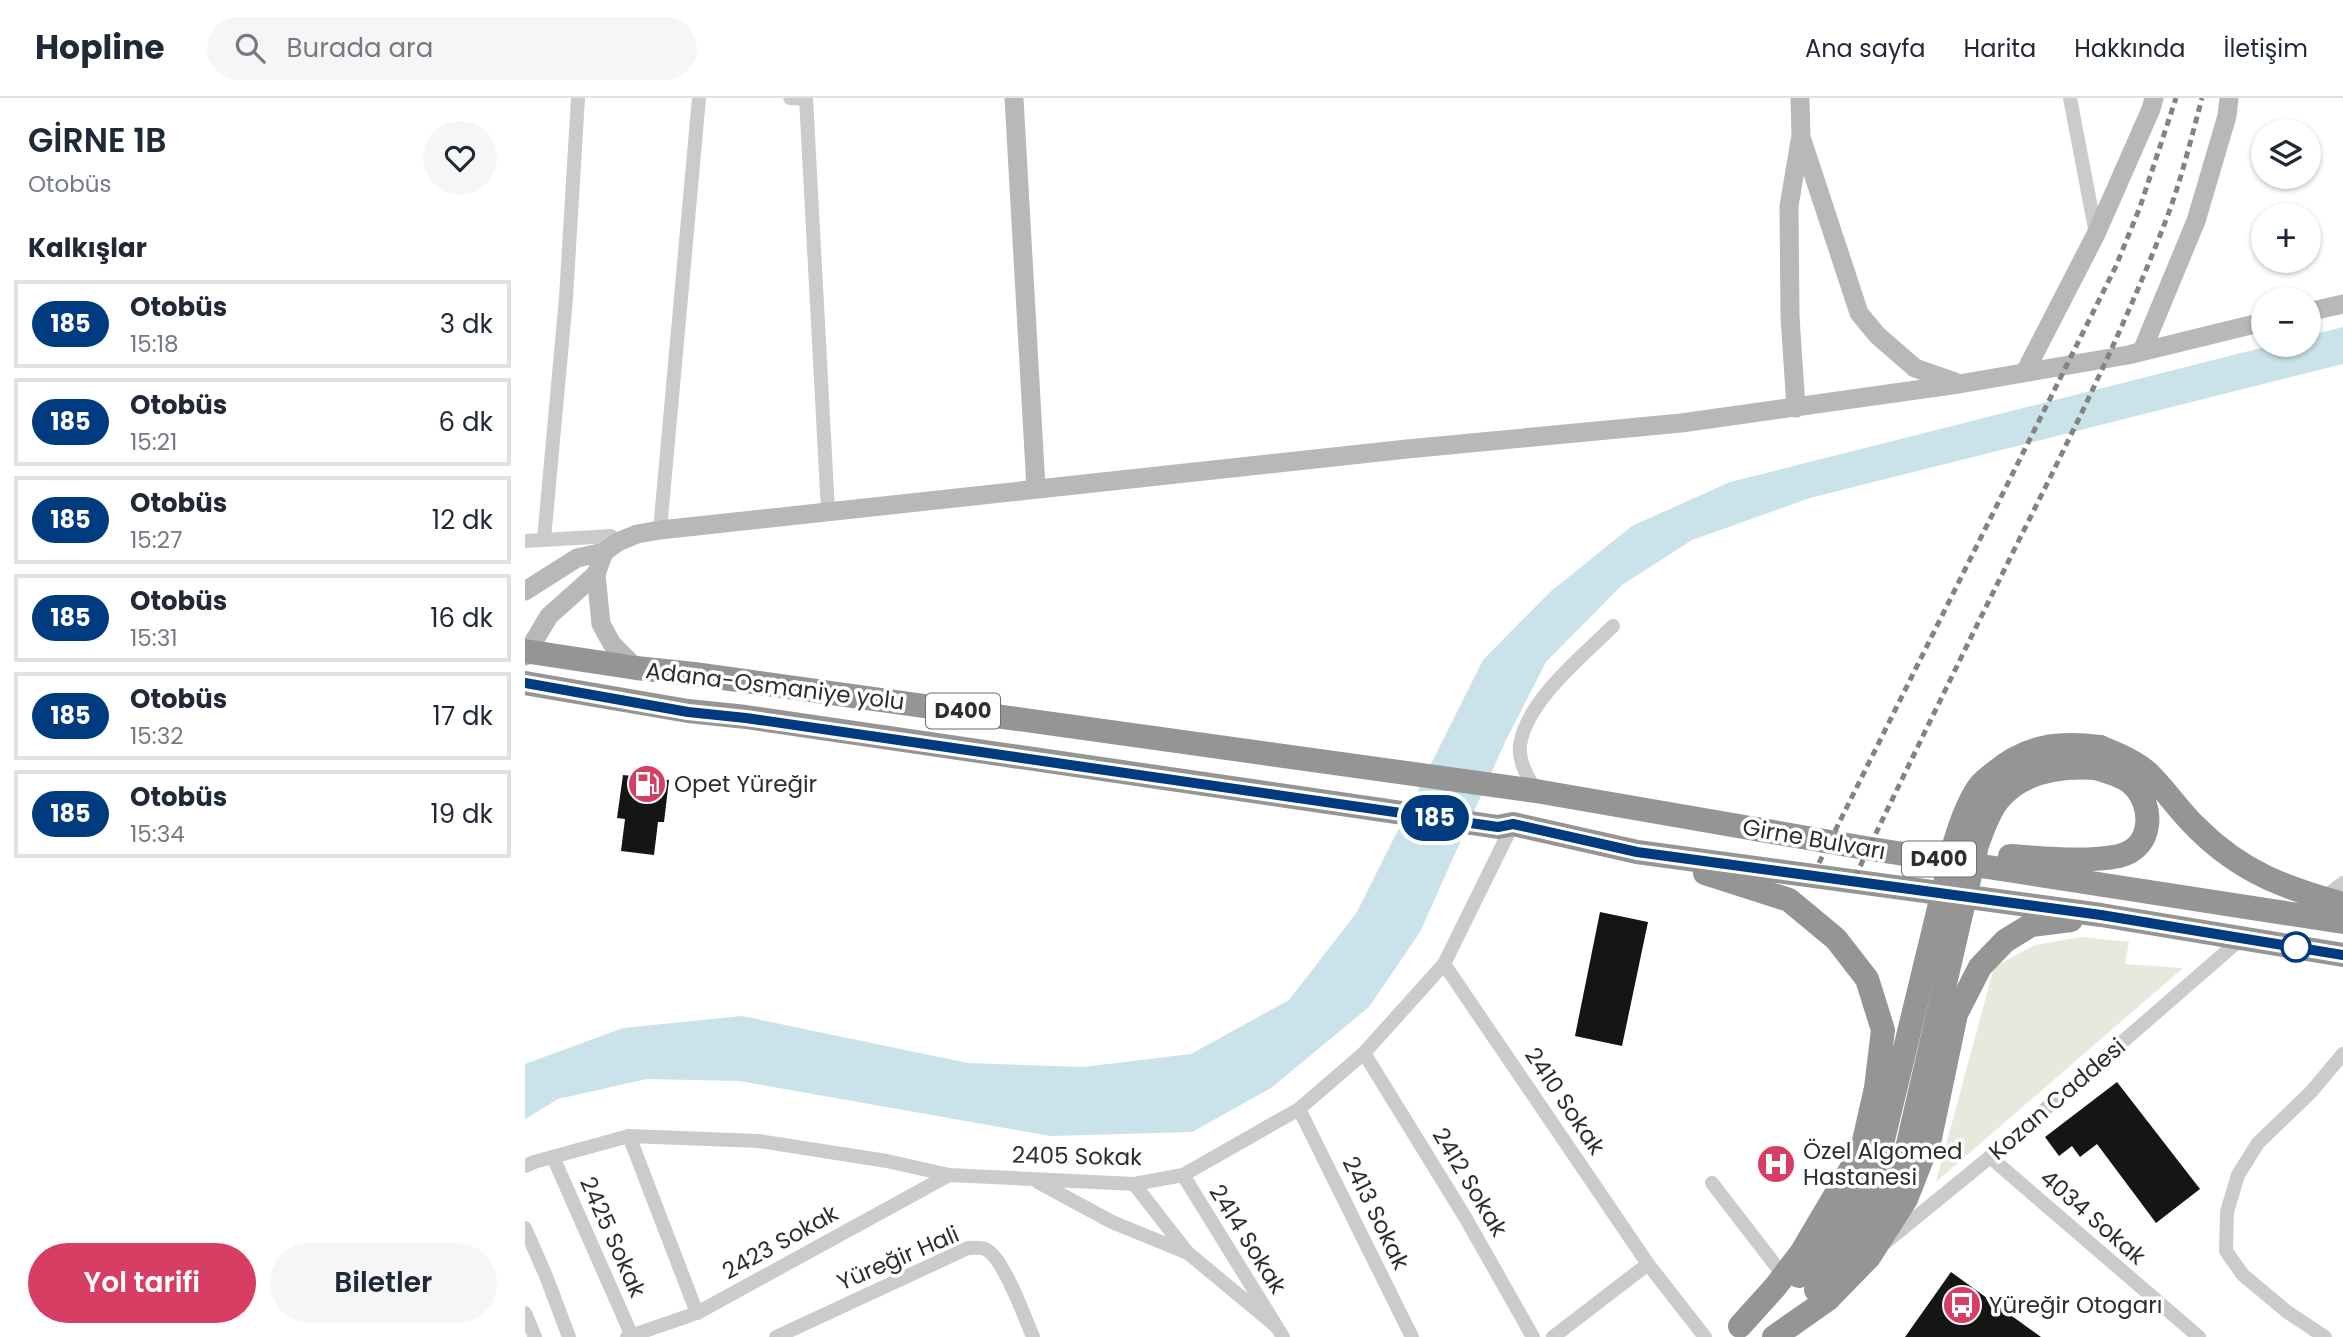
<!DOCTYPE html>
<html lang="tr">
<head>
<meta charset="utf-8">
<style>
	:root { --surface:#fff; --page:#f6f6f7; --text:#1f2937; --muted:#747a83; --line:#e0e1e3; --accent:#d83d63 }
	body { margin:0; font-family:Poppins,sans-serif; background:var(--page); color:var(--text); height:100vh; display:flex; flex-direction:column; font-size:26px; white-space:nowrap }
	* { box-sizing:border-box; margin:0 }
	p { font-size:23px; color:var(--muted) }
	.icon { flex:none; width:38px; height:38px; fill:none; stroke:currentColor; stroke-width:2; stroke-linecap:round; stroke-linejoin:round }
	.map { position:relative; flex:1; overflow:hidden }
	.side { display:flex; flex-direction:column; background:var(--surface); width:525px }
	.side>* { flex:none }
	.badge { padding:0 14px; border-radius:23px; font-size:24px; line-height:46px }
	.tools { position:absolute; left:1726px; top:21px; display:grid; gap:14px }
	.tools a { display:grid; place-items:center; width:70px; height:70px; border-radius:50%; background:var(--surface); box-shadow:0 2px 5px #0004; font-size:35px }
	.map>.badge { position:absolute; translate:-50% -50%; box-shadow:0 0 0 4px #fff }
	h2 { padding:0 28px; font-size:26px; line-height:63px }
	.round { display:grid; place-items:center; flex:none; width:74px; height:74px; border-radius:37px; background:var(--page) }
	.summary { display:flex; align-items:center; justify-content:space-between; height:119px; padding:0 28px }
	h1 { font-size:33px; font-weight:600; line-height:52px }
	.button { display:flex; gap:14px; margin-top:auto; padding:14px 28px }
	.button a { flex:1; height:80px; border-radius:42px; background:var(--accent); color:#fff; font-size:28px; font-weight:600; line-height:80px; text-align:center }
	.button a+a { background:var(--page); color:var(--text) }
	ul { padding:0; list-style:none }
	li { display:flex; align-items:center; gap:21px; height:88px; margin:0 14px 10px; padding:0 14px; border:4px solid var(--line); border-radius:0px }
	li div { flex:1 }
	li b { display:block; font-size:26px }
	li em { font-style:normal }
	li .badge { min-width:77px; font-weight:700; text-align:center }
	header { display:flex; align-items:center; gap:42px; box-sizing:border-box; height:98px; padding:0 35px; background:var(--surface); border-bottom:2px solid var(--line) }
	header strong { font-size:33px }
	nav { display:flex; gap:38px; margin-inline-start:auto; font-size:24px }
	.search { width:490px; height:63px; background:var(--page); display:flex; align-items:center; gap:18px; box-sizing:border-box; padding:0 24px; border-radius:38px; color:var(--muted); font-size:26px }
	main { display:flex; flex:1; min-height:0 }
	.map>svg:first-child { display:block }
</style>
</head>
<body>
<header>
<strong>Hopline</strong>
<div class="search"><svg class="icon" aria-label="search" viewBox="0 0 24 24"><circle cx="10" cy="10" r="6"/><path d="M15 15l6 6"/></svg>Burada ara</div>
<nav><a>Ana sayfa</a><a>Harita</a><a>Hakkında</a><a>İletişim</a></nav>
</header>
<main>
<section class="side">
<div class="summary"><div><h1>GİRNE 1B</h1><p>Otobüs</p></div><a class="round"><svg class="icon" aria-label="heart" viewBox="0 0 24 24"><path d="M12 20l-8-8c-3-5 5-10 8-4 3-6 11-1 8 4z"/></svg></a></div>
<h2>Kalkışlar</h2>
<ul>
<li><span class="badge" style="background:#003b80;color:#fff">185</span><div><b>Otobüs</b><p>15:18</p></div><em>3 dk</em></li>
<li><span class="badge" style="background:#003b80;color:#fff">185</span><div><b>Otobüs</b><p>15:21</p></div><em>6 dk</em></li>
<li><span class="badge" style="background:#003b80;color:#fff">185</span><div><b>Otobüs</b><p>15:27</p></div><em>12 dk</em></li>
<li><span class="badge" style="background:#003b80;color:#fff">185</span><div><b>Otobüs</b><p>15:31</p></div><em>16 dk</em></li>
<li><span class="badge" style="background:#003b80;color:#fff">185</span><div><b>Otobüs</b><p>15:32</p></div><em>17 dk</em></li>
<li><span class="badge" style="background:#003b80;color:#fff">185</span><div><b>Otobüs</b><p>15:34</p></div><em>19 dk</em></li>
</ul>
<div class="button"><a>Yol tarifi</a><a>Biletler</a></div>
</section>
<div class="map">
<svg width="1818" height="1239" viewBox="0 0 1818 1239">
	<rect width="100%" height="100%" fill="#fff"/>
	<polygon fill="#e6eadd" points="1555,839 1604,844 1600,866 1658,870 1411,1084 1469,869 1510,847"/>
	<polygon fill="#cae2e9" points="1818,229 1818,266 1285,400 1167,442 1097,487 1021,564 981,642 895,834 844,909 746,990 667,1034 525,1038 215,983 122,981 33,1001 0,1021 0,966 98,930 217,918 443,965 558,969 666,956 764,902 832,814 958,562 1025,494 1107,428 1205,384 1748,247 1783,247 1783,238"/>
	<g fill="#151515">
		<polygon points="98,677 144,682 139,724 133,724 129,757 96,753 100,721 92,720"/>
		<polygon points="1075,814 1123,824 1097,948 1050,938"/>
		<polygon points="1592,984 1675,1091 1631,1125 1572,1046 1555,1059 1547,1048 1534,1058 1520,1039"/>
		<polygon points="1426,1174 1516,1239 1380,1239"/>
	</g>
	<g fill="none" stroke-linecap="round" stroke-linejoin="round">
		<g stroke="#cbcbcb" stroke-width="14">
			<polyline points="265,0 281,1"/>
			<polyline points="281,0 303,413"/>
			<polyline points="1545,0 1571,136"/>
			<polyline points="135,432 174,0"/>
			<polyline points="19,441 41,200 53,0"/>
			<polyline points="0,443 86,438 93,444"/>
			<path d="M 1011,693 C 1003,679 993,664 995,647 C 1002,602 1057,559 1088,528"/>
			<polyline points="1798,800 1818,785"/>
			<polyline points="919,866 1123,1166 1180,1239"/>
			<polyline points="839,955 940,1119 1008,1239"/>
			<polyline points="774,1011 887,1239"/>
			<polyline points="104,1038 172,1215"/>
			<polyline points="28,1059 107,1238"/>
			<polyline points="1465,1059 1674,1239"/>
			<polyline points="0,1068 9,1064 104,1038 234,1043 362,1063 424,1077 609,1086 658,1077 774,1011 839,955 919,866 988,726"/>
			<polyline points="658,1077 758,1239"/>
			<polyline points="513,1084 587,1124 663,1155 751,1228"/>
			<polyline points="1187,1085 1258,1177"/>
			<polyline points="609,1086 662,1154"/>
			<polyline points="0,1130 21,1178 44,1239"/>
			<polyline points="1361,1144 1465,1059 1717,840"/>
			<polyline points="0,1215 10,1239"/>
			<polyline points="102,1239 172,1215 424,1077"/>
			<path d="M 251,1239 L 443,1150 C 448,1150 455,1149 460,1151 C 478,1158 500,1220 508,1239"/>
			<polyline points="1028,1239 1123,1166"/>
			<polyline points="1800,1239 1761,1213 1718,1177 1701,1153 1702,1114 1713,1077 1733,1045 1786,994 1818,956"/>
		</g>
		<g stroke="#b8b8b8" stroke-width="19">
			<polyline points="489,0 511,390"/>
			<polyline points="1275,0 1276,39 1334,215 1352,237 1390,270 1430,284"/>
			<polyline points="1783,214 1818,206"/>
			<polyline points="1617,253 1671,123 1702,18 1704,0"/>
			<polyline points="1500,274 1571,136 1626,11 1629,0"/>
			<polyline points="1271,310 1265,218 1264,108 1275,43"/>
			<polyline points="71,476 76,526 87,546 111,570"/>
			<polyline points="0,493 52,460 79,454 93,444 112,436 135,432 882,351 1156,325 1434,286 1603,257 1738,224"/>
			<polyline points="0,558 24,518 71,476 79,454"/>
		</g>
		<g stroke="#959595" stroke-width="24">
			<polyline points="0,553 111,570 169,576 1011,693 1340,750 1818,824"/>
			<polyline points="0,585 163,613 221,619 973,729 988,726 1112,754 1576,817 1818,857"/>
			<path d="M 1575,649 C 1591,656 1608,662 1622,674 C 1640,691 1654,713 1672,730 C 1716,774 1760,790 1818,806"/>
			<path d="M 1485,758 C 1520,760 1558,765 1594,758 C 1629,750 1630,706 1606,685 C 1597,677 1582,674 1571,670"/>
			<polyline points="1180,775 1264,802 1311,841 1342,881 1358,932 1351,990 1337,1052 1276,1155 1251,1188 1215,1228"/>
			<polyline points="1249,1239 1302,1202 1344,1159 1381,1101 1405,1040 1431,916 1455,869 1480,843 1506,827 1546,822"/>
		</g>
		<g stroke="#838383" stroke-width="5" stroke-dasharray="7 5" stroke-linecap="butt">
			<polyline points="1294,765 1591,168 1615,109 1651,0"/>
			<path d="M 1330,779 C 1384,666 1439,553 1495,440 C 1547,336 1599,231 1641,122 C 1656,83 1666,41 1677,0"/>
		</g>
		<g stroke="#959595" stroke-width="24">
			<path d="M 1274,1178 L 1321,1122 L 1344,1085 L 1355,1054 L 1430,744 C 1436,725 1442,707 1453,690 C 1457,684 1463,680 1469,675 C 1502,647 1533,644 1575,649"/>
			<path d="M 1291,1192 L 1338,1139 L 1365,1095 L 1380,1059 L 1452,747 C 1458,732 1463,714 1474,701 C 1497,673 1537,668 1571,670"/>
		</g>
	</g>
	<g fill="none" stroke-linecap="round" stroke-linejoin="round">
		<defs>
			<polyline id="line" points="0,585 163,614 221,620 973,729 988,726 1112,754 1576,817 1818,857"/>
		</defs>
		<use href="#line" stroke="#fff" stroke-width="16"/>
		<use href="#line" stroke="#003b80" stroke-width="10"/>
	</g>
	<defs>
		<symbol id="fuel-disc" viewBox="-11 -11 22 22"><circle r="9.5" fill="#d83d63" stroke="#fff"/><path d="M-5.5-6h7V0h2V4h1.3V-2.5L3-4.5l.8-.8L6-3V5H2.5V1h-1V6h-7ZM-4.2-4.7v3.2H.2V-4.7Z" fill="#fff"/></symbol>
		<symbol id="hospital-disc" viewBox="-11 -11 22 22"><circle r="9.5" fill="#d83d63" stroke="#fff"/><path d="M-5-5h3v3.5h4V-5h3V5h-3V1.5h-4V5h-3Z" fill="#fff"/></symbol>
		<symbol id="bus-disc" viewBox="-11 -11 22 22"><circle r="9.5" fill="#d83d63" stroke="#fff"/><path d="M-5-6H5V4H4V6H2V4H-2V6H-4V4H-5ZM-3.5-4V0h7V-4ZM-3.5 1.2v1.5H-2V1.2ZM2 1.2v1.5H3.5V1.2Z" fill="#fff"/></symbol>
	</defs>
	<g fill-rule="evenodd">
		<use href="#fuel-disc" x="100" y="664" width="44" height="44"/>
		<use href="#hospital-disc" x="1229" y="1044" width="44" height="44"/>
		<use href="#bus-disc" x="1415" y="1185" width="44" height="44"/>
	</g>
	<circle fill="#fff" stroke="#003b80" stroke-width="3.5" cx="1771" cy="849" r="14"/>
	<g text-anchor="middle" stroke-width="7" stroke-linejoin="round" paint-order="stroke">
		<g fill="#fff" stroke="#6d6d6d" stroke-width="2">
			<rect x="401" y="595.5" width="74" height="35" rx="5"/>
			<rect x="1377" y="743.5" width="74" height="35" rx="5"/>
		</g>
		<g font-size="21" font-weight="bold" fill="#2e2e2e">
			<text x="438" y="620">D400</text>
			<text x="1414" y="768">D400</text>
		</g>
		<g font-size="23" fill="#2e2e2e" stroke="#fff">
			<text transform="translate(250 588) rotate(7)" y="8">Adana-Osmaniye yolu</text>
			<text transform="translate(1289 741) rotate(10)" y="8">Girne Bulvarı</text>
			<text transform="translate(1532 1001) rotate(-41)" y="8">Kozan Caddesi</text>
			<text transform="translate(1040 1003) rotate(56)" y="8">2410 Sokak</text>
			<text transform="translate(552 1058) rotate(1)" y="8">2405 Sokak</text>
			<text transform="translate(945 1084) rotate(59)" y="8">2412 Sokak</text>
			<text transform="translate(851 1115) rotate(64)" y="8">2413 Sokak</text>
			<text transform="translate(1568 1119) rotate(41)" y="8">4034 Sokak</text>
			<text transform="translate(88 1139) rotate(66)" y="8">2425 Sokak</text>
			<text transform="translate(723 1141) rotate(58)" y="8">2414 Sokak</text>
			<text transform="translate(255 1144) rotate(-29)" y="8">2423 Sokak</text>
			<text transform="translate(373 1160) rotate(-23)" y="8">Yüreğir Hali</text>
		</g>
		<g font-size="23" fill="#2e2e2e" stroke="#fff" text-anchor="start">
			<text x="149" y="694">Opet Yüreğir</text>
			<text x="1278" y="1061">Özel Algomed<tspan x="1278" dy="26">Hastanesi</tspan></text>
			<text x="1464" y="1215">Yüreğir Otogarı</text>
		</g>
	</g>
</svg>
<div class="tools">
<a><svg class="icon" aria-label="layers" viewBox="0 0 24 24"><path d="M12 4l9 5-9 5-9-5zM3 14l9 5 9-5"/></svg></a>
<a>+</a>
<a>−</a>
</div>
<b class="badge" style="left:910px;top:720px;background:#003b80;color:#fff">185</b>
</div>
</main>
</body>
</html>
